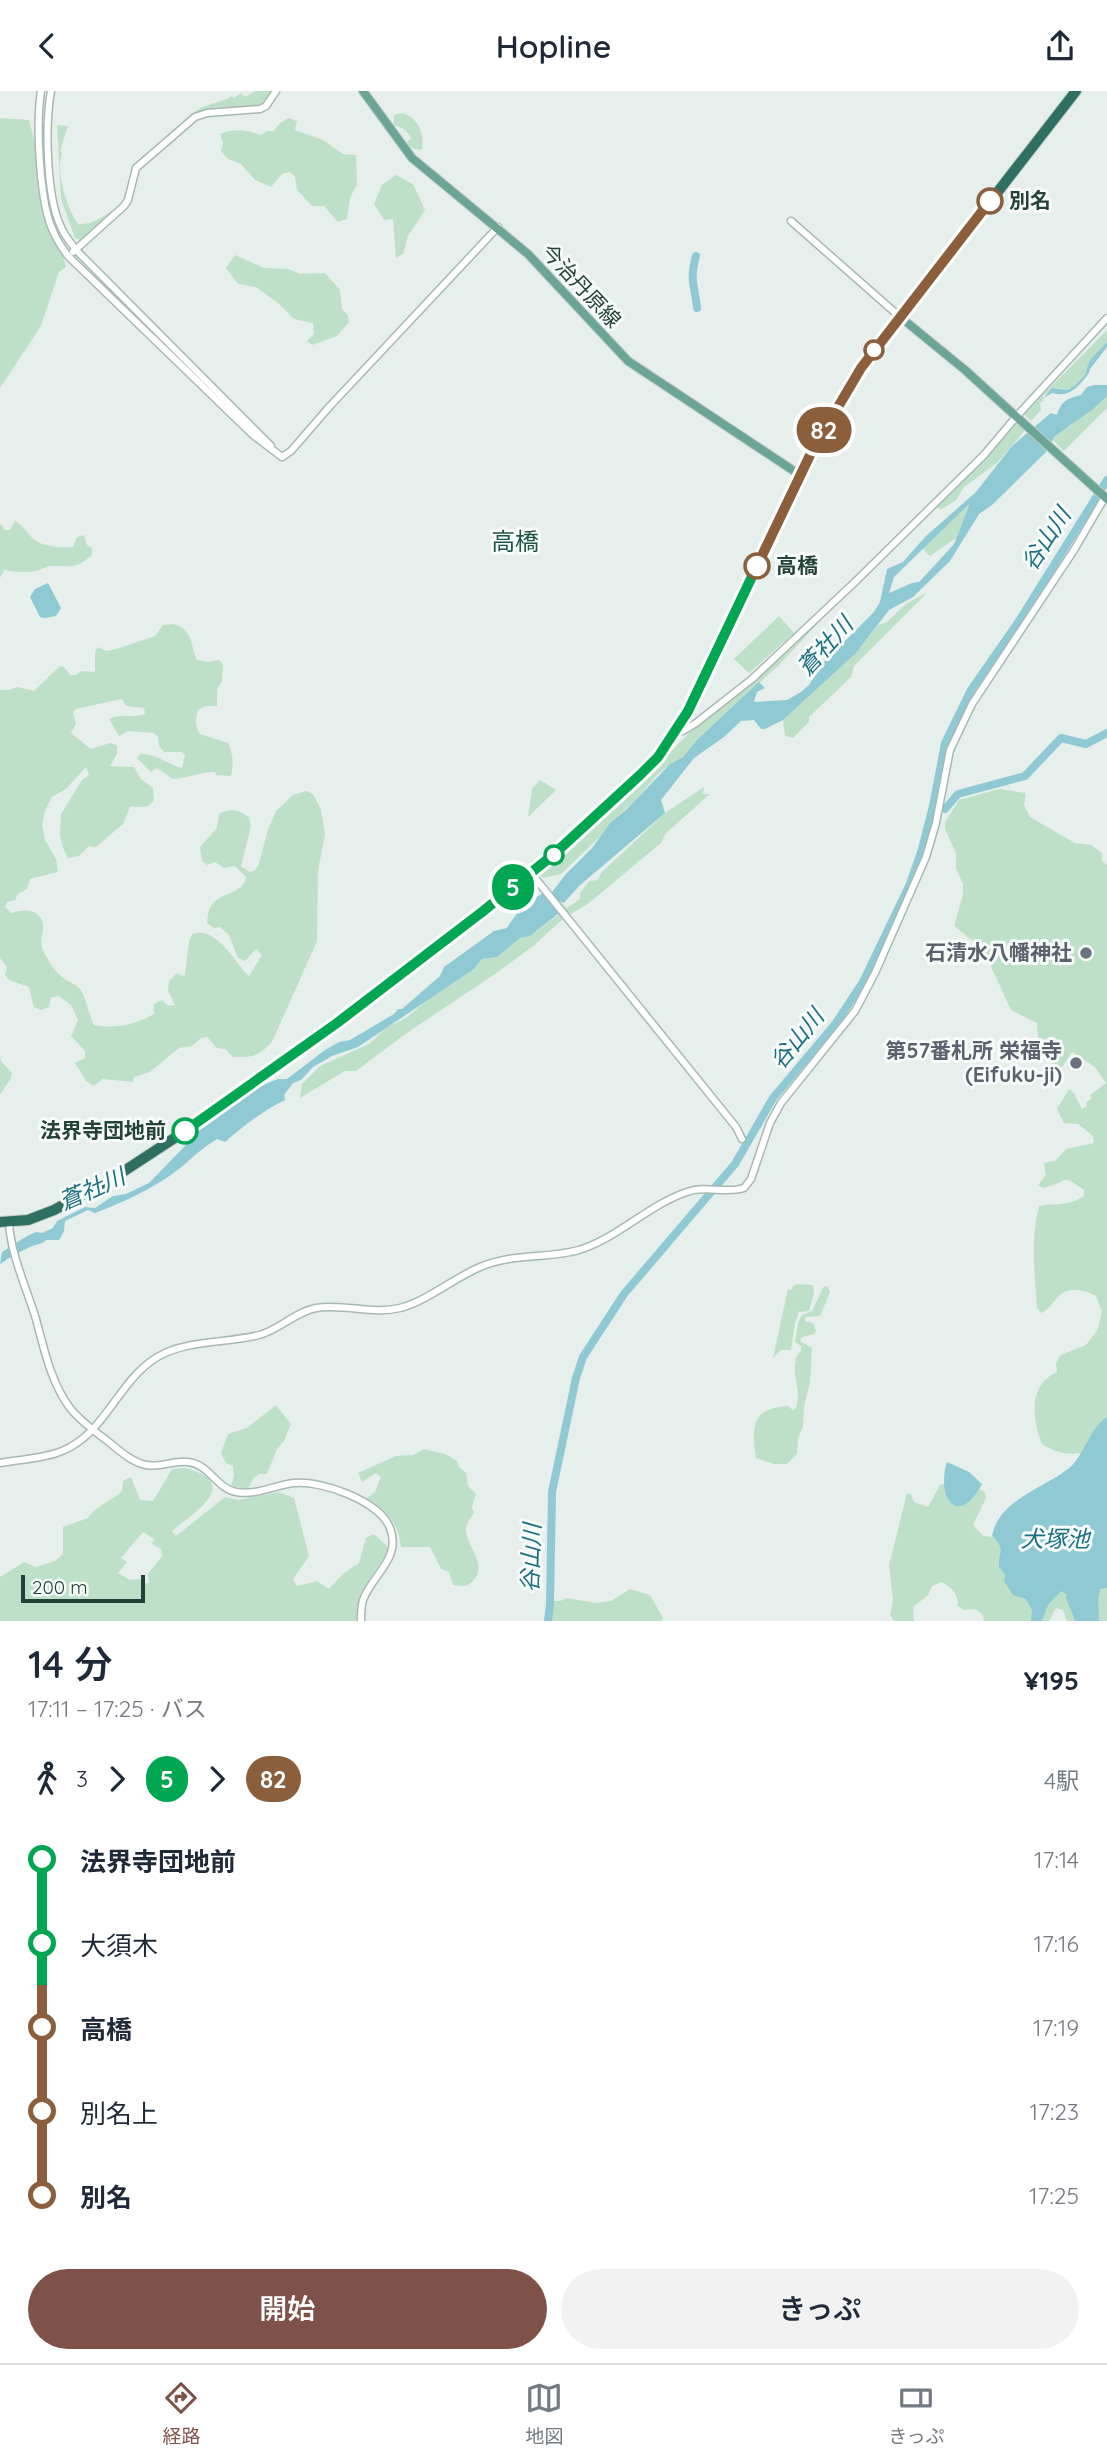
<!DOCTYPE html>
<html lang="ja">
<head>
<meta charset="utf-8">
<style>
	:root { --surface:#fff; --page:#f2f2f3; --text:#1f2937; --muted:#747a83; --line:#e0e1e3; --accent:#7f5249 }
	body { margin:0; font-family:Quicksand,"Noto Sans JP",sans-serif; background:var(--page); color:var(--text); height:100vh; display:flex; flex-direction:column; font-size:26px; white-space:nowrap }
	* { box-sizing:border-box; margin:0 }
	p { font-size:23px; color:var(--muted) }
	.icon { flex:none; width:38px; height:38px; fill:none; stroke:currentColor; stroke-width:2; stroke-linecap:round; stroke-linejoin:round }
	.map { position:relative; height:1530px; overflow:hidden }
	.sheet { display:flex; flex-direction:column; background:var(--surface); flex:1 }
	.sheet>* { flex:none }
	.badge { padding:0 14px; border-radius:23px; font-size:24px; line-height:46px }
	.scale { position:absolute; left:21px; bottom:18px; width:124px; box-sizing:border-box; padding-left:7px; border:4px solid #24423a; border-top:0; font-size:19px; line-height:24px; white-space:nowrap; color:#24423a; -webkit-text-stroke:5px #f7fbf9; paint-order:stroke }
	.map>.badge { position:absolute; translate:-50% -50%; box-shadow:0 0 0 4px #fff }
	.legs { display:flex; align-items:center; gap:10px; height:77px; padding:0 28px; font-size:23px }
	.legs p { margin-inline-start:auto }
	.headline { display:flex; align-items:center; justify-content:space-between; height:119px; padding:0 28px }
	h1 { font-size:38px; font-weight:600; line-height:52px }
	.action { display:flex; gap:14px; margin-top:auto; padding:14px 28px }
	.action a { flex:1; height:80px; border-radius:42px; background:var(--accent); color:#fff; font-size:28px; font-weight:600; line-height:80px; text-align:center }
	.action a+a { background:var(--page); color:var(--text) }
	ul { padding:0 28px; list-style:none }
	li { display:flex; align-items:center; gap:24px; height:84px; font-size:26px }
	li i { display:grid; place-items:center; width:10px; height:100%; margin:0 9px; background:currentColor }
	li i::after { content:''; width:18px; height:18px; margin:-9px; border:5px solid; border-radius:50%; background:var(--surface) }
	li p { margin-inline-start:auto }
	li:first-child i { background:linear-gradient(#0000 50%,currentColor 0) }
	li:last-child i { background:linear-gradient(currentColor 50%,#0000 0) }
	header { display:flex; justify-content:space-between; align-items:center; height:91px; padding:0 28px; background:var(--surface); font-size:32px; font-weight:600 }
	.dock { display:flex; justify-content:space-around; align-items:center; height:98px; border-top:2px solid var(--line); background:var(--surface); font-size:19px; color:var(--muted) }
	.dock a { display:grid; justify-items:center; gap:4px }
	.dock .on { color:var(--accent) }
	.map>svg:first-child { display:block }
</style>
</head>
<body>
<header><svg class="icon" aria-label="back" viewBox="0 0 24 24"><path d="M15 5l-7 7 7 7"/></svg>Hopline<svg class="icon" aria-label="share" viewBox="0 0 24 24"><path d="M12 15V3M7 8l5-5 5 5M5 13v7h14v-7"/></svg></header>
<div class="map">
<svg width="1107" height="1530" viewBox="0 0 1107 1530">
	<rect width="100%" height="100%" fill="#e6efeb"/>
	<g fill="#bfe0c8" fill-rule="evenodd">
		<path d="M 255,0 L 275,0 C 257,27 233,13 206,18 C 197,20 189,29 182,31 C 189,25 196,18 206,15 C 215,11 223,11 232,5 L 234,7 L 241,2 L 245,6 Z"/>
		<path d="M 402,22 C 418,26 425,43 422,59 C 416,58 409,58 407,51 L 411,47 C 407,40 402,35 394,35 L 394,24 Z"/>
		<polygon points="0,27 29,29 66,176 59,181 41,235 0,297"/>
		<path d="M 289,27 L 297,30 L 295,39 L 323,49 L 343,63 L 356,64 L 357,93 L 350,107 L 347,128 L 338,131 L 324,115 L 312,115 L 297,99 L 295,86 L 290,81 L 282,83 L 271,96 L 255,89 L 241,73 L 228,68 L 221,60 L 223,52 L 220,43 C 235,37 246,39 261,44 L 267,40 L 274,40 L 280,32 Z"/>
		<path d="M 57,34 L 68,35 L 60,60 L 62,61 C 56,81 66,116 78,133 C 92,134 102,126 113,119 L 117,119 L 83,150 L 75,147 L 61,108 Z"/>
		<polygon points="396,84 413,93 425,119 408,145 403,163 396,167 393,128 384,129 374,113 382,94"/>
		<polygon points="235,164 264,177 289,178 300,183 325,182 340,199 342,218 348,224 349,231 337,245 312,254 307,250 314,243 313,232 294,228 279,213 256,196 238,193 226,177"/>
		<polygon points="1107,239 1107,251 1089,270 1085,284 1069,299 1056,297 1043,305 1044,309 1040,312 1041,319 1031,330 1024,323"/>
		<polygon points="1107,305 1107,317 1064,360 1053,349 1060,338 1069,336"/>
		<polygon points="1018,329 1026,338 997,372 964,396 956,409 942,418 936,416 977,375"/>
		<polygon points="971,410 956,447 930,465 922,457"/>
		<path d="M 15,430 C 23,435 26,440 32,447 C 42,456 60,457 73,456 L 77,446 L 84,444 L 87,454 L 92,457 L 92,464 C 74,480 70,474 50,475 C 46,476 42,478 39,479 C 27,482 16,481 4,479 L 0,487 L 0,432 L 5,439 L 10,439 Z"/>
		<polygon points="928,501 854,575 851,586 809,626 809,631 793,647 785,645 783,629 856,562 878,534 887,531 906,513"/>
		<polygon points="779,525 794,542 749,582 734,568"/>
		<polygon points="822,528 779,574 697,649 683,666 670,673 656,685 634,711 612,730 608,738 561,783 543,787 538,782 644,688 688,643 755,588"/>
		<path d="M 173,533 C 193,538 190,553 197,569 L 208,571 L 219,569 L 223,573 L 222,590 L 217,599 L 217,615 L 206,615 L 198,619 C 195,629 195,634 200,643 L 228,652 C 233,664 234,672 231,685 L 216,684 L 215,681 C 200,681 189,687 173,688 L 157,677 L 151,681 L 137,667 L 140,663 C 152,661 169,674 182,677 L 185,664 L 182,661 L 164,661 L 159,655 L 158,646 L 154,642 L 128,640 L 119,645 L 109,628 C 120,621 133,628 145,623 L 144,617 L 126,615 L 122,608 L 76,618 L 73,621 L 76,633 L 71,642 L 91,658 L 110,652 L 117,654 L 117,663 L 110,675 L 134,676 L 141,688 L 153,697 L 154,709 C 147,720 139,714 130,716 L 123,733 L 96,756 L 89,755 L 79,765 L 68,767 L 63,757 L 60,745 L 61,723 L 82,689 L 89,684 L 86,676 L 66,698 L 52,706 L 45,720 L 42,734 L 45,749 L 56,768 L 58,781 L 30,788 L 27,798 L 18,803 L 15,809 L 7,811 L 5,816 L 11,822 C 20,820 29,817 37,823 C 50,834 37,847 43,859 C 49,872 55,881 66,889 C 71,892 76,893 80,898 C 87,908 88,923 94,934 C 116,938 134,934 154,923 L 154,913 L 162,909 L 168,915 L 175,914 L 168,900 L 169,890 L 177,882 L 182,885 L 185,884 L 189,850 L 192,843 C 217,834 235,872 249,885 L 262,864 L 256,858 L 245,870 L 238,867 L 229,844 L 220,836 L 214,837 L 207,832 C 208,826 208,819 211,815 C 221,800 243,804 246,786 L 235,775 L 224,777 L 215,771 L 207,774 L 202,770 L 200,756 L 217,737 L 219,723 C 232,716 237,719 249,726 L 251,735 L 241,775 L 250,781 L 254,780 L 258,775 L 268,739 L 276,720 L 293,704 L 306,700 L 313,703 L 321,719 L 325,744 L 318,779 L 317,850 L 272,951 C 257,966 254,966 233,966 L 225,958 L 217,957 L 207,946 L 201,947 L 192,955 L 179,957 L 150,981 L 134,986 L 133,991 L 103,988 L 93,995 L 86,990 L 75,972 L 85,967 L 85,960 L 71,945 L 78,929 L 71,914 L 59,905 L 51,907 L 49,916 L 41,919 L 34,916 L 29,896 L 9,889 L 5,884 L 7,876 L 0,867 L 0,599 L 9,599 L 17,596 L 34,600 L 60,575 L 64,576 L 70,584 L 76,584 L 81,580 L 95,581 L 95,561 L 98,556 L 106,560 L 116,558 L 155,545 L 163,534 Z"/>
		<polygon points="540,689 556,699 528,726 532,698"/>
		<polygon points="704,696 703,703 710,703 666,742 661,752 589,812 563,828 533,855 495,883 404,944 356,980 345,980 300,1007 302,993 320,975 369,953 387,936 406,927 426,910 474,878 482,868 497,866 520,847 530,845 558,824 558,810 567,817 580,808 580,802 589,790 598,789 601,782 665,722"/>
		<path d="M 999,698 L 1026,702 L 1024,714 L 1030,726 L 1075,752 L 1091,754 L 1102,762 L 1102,770 L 1107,774 L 1107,1340 L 1091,1361 C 1071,1364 1059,1364 1042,1353 C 1032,1328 1028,1294 1057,1281 L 1056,1272 L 1061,1264 L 1086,1254 L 1097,1240 L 1102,1221 L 1096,1205 C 1084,1199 1068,1195 1058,1206 C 1051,1213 1050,1218 1041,1222 L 1037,1217 C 1035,1184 1030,1148 1039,1115 C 1055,1112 1070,1115 1084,1105 L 1084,1099 C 1059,1081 1069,1092 1043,1097 L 1038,1094 L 1046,1084 L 1044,1072 L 1055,1070 L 1066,1058 L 1094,1052 L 1093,1045 L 1078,1033 L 1064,1032 L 1057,1018 L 1069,998 L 1074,1002 L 1082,1018 L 1087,1015 L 1086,1012 L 1092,1007 L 1090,1004 L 1106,992 L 1095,976 L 1072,961 L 1062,976 L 1057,978 L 1052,976 L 1052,958 L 1039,958 L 1037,932 L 1011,919 L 983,858 L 954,835 L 963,804 L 963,793 L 956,777 L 956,762 L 945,738 L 945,731 L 959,709 Z"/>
		<polygon points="0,965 1,970 12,982 11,987 0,1004"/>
		<polygon points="798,1193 813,1194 814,1202 809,1220 799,1221 795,1232 791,1259 781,1259 773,1267 788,1198 792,1199 793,1195"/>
		<path d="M 824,1195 L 828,1196 L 830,1201 L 820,1225 L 805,1226 L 805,1230 L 813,1232 L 816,1240 L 814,1243 L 802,1246 L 800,1250 L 812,1257 L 810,1291 L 804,1315 L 803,1336 L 798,1347 L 797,1363 L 787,1373 L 774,1373 L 756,1367 C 751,1335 752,1317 788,1315 L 794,1320 C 806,1302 785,1276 801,1260 L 801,1255 L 795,1251 L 798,1232 L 802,1224 L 812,1220 Z"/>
		<polygon points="276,1314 291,1333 284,1350 277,1358 267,1383 259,1383 253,1388 248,1398 231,1395 234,1385 233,1375 226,1372 221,1362 228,1343 247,1337"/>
		<path d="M 424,1358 L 445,1363 L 457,1370 L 459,1376 L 466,1382 L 468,1395 L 476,1403 L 472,1416 L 474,1422 C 471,1427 467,1431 466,1437 C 465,1455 489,1473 473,1490 C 466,1497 462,1495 453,1494 L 449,1481 L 441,1478 L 430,1456 L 401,1456 C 398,1431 387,1420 367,1407 L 375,1401 L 381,1386 L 376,1382 L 362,1391 L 358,1382 L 396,1365 L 413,1364 Z"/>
		<path d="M 185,1377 C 243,1392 195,1421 172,1440 L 176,1445 L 225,1406 L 238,1409 L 279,1401 L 294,1407 L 309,1465 L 293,1488 L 297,1495 L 317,1490 L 329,1498 L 344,1482 L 359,1472 L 366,1447 L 374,1443 L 387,1455 L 387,1461 C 374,1484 356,1502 357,1530 L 0,1530 L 0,1486 L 24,1471 L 36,1476 L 55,1470 L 63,1463 L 63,1436 L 88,1427 C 96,1414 112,1410 122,1400 L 123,1390 L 131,1386 L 140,1409 L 153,1410 L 172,1378 ZM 143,1441 L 154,1448 L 152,1453 L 161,1458 L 162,1465 L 148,1483 L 149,1492 L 142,1493 L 140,1488 L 130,1489 L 118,1482 L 127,1471 L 121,1467 Z"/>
		<path d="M 950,1392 L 975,1396 L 985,1401 L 986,1407 L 973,1434 L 983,1445 L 1014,1448 L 1107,1473 L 1107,1530 L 1067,1530 L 1063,1519 L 1056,1517 L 1049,1530 L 984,1530 L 983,1524 L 975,1518 L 964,1519 L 958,1515 C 958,1502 952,1497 942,1491 L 932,1495 L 928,1504 L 913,1516 L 914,1530 L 894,1530 L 890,1524 L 893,1509 L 889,1475 L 907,1402 L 911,1403 L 914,1411 L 928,1416 L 940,1394 Z"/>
		<polygon points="630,1498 650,1504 663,1527 662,1530 551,1530 553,1510 560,1510 567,1507 596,1512 611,1510"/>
	</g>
	<g fill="#8ec9d4" fill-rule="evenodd">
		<path d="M 1107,251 L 1107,256 L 1090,278 L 1089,282 C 1078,296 1070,307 1052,302 L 1044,307 L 1052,297 L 1068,299 L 1074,295 L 1085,284 L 1089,270 Z"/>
		<path d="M 1094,294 L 1107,294 L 1107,305 L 1092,319 L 1055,345 L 1046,361 L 992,414 L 979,423 L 950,470 L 913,506 L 889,519 L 856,562 L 783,629 L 765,638 L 761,638 L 754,629 L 741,630 L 724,646 L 694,667 L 661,709 L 665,722 L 579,795 L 564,812 L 558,810 L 558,823 L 530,845 L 520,847 L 497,866 L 482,868 L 474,878 L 358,956 L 332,965 L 313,976 L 301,989 L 293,992 L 284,1004 L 285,1009 C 264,1019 243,1035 225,1051 L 217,1048 C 198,1059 183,1077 165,1088 C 143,1102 119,1113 95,1122 L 88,1119 L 65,1130 L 64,1140 L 59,1149 L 46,1149 C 41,1154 37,1153 30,1156 C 19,1161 9,1167 0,1173 L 2,1161 L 27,1145 L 36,1141 L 42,1142 L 53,1137 L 57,1130 L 85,1116 L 95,1117 L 113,1105 L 126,1103 L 149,1092 L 185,1055 L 199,1033 L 247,1000 L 278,988 L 287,988 L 325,959 L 339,951 L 350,949 L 394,923 L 398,918 L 402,918 L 440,885 L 444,876 L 494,840 L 507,837 C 518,819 526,813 543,802 L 548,806 L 566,783 L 592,757 L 611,731 L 627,718 L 670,673 L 683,666 L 697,649 L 759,591 L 765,597 L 757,601 L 754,611 L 787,609 L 801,601 L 809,594 L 823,572 L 874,521 L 880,511 L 887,478 L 903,471 L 926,445 L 976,401 L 1012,355 L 1051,322 L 1057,324 C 1061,310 1068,307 1081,304 L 1087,296 ZM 970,412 L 954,453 L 946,462 L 919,491 L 912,492 L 889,502 L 894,486 Z"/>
		<polygon points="48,492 61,517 56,525 45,527 40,526 30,506 35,498"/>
		<path d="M 1107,1326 L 1107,1497 L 1100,1498 L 1098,1508 L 1099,1530 L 1075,1530 C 1073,1520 1066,1513 1066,1503 L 1061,1500 L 1048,1514 L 1042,1530 L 1031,1530 L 1032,1519 L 1026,1508 L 1013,1504 L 1004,1490 L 1005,1484 L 999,1476 C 998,1460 1007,1459 992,1445 C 999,1409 1042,1398 1068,1378 C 1085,1365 1088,1338 1107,1326 Z"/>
		<path d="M 947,1371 L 969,1381 L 982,1393 C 957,1439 936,1405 947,1371 Z"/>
	</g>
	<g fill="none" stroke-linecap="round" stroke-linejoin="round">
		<g stroke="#8ec9d4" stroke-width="8">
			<path d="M 696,165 C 689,190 695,194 697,217"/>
			<polyline points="945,718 958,703 1025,685 1061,647 1086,653 1107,642"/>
			<polyline points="548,1530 550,1513 552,1401 576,1287 583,1266 624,1203 735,1073 773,1007 836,932 863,891 910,793 922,758 933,715 945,652 971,599 1019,530 1107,389"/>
		</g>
		<defs>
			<g id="minor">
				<path d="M 41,0 C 36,33 39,113 54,142 C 57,150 63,158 68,165 L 253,344 L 282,366"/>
				<path d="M 51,0 C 45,34 46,105 61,136 C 64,144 71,152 76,159 L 271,355"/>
				<polyline points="791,130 899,225"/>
				<polyline points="73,161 124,115 128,109 136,77 195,26 207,22 260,18 266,15 276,0"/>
				<polyline points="282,366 291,360 330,315 498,136"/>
				<polyline points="675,642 683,640 696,632 752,588 856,490 984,364 1016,326 1107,227"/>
				<polyline points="531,782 736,1036 742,1048"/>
				<path d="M 9,1131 C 10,1161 27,1199 36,1228 C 44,1258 51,1292 70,1317 C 81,1331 97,1342 110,1352 C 121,1361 132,1371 146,1374 C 161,1377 174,1369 188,1371 C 209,1373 216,1397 236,1401 C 256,1405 275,1394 294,1392 C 321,1389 380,1410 390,1437 C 402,1467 372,1484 363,1509 C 361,1516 361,1523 361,1530"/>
				<path d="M 0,1372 C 21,1368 43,1368 62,1360 C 108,1342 120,1282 165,1262 C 194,1249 228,1252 259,1244 C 279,1239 295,1221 316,1217 C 344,1212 372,1224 400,1217 C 427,1210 454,1187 480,1176 C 512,1162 547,1168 579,1159 C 618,1147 648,1114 687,1101 C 705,1094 725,1103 744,1097 L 751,1088 L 770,1032 L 781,1012 L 855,920 L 875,882 L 926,766 L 936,732 L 950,659 L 972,613 L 1074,459 L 1105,406"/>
			</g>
			<g id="major">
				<polyline points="363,0 412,67 528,163 628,270 800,384"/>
				<polyline points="899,225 965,279 1107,408"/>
			</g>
			<polyline id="highway" points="0,1131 28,1129 54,1119 115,1086 202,1029 337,932 498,809 553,764 658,666 688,620 798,388 822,341 861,277 1076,0"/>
		</defs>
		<use href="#minor" stroke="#a8b8b2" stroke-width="9"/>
		<use href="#major" stroke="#c2cac8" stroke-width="10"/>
		<use href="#highway" stroke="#c2cac8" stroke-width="12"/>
		<use href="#minor" stroke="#fff" stroke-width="6"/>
		<use href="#major" stroke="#6aa596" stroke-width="8"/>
		<use href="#highway" stroke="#2f6f62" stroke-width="10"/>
	</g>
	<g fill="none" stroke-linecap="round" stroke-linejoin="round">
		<defs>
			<polyline id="line-1" points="185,1040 337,932 482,821 553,764 640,684 658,666 688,620 757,475"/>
			<polyline id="line-2" points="757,475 812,360 861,277 990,110"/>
		</defs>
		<use href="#line-1" stroke="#fff" stroke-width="16"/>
		<use href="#line-2" stroke="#fff" stroke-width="16"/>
		<use href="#line-1" stroke="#00a651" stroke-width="10"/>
		<use href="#line-2" stroke="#8b5e3c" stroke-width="10"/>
	</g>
	<g fill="#fff" stroke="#8b5e3c" stroke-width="3.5">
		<circle cx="990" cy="110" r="12"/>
		<circle cx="874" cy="259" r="9"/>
		<circle cx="757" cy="475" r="12"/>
	</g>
	<g fill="#fff" stroke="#00a651" stroke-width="3.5">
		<circle cx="554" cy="764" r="9"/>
		<circle cx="185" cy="1040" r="12"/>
	</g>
	<g fill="#6b7280" stroke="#f7fbf9" stroke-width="2.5">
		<circle cx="1086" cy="862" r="7"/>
		<circle cx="1076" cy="972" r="7"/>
	</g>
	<g text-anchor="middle" stroke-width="6" stroke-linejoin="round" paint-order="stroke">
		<g font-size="21" font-weight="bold" fill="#24423a" stroke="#f7fbf9" text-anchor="start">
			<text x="1009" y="117">別名</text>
			<text x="776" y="482">高橋</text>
			<text x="166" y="1047" text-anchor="end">法界寺団地前</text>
		</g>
		<g font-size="21" fill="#24423a" stroke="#f7fbf9">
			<text transform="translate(581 195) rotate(47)" y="7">今治丹原線</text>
		</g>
		<g font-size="21" font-weight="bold" fill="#5b616d" stroke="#f7fbf9" text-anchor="end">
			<text x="1072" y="869">石清水八幡神社</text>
			<text x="1062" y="967">第57番札所 栄福寺<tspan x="1062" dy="24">(Eifuku-ji)</tspan></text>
		</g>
		<g font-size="23" font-style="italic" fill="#1c6f80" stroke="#f7fbf9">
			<text transform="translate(1046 448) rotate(-57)" y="8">谷山川</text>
			<text transform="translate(825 555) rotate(-48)" y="8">蒼社川</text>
			<text transform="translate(797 948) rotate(-51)" y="8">谷山川</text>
			<text transform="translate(92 1098) rotate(-24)" y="8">蒼社川</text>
			<text x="1055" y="1456">犬塚池</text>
			<text transform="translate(531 1467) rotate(-88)" y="8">谷山川</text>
		</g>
		<g font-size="24" fill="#1f5548" stroke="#f7fbf9">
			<text x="515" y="459">高橋</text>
		</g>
	</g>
</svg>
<div class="scale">200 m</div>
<b class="badge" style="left:513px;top:796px;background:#00a651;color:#fff">5</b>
<b class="badge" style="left:824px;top:339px;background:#8b5e3c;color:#fff">82</b>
</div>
<section class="sheet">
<div class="headline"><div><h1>14 分</h1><p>17:11 – 17:25 · バス</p></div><b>¥195</b></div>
<div class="legs"><svg class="icon" aria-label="walk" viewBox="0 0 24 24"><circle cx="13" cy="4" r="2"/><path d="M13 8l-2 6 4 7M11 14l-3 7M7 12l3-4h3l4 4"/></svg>3<svg class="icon" aria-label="forward" viewBox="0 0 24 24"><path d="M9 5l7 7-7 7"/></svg><b class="badge" style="background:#00a651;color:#fff">5</b><svg class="icon" aria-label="forward" viewBox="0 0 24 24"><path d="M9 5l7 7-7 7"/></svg><b class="badge" style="background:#8b5e3c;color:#fff">82</b><p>4駅</p></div>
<ul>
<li><i style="color:#00a651"></i><b>法界寺団地前</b><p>17:14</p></li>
<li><i style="color:#00a651"></i><span>大須木</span><p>17:16</p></li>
<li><i style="color:#8b5e3c"></i><b>高橋</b><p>17:19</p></li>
<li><i style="color:#8b5e3c"></i><span>別名上</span><p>17:23</p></li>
<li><i style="color:#8b5e3c"></i><b>別名</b><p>17:25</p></li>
</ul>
<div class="action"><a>開始</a><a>きっぷ</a></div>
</section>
<nav class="dock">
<a class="on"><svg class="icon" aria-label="directions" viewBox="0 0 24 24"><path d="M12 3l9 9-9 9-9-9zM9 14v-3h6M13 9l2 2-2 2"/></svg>経路</a>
<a><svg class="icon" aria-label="map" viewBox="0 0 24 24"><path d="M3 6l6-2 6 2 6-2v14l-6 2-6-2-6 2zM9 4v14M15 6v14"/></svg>地図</a>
<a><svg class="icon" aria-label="tickets" viewBox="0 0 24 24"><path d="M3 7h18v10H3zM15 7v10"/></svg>きっぷ</a>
</nav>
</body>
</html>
